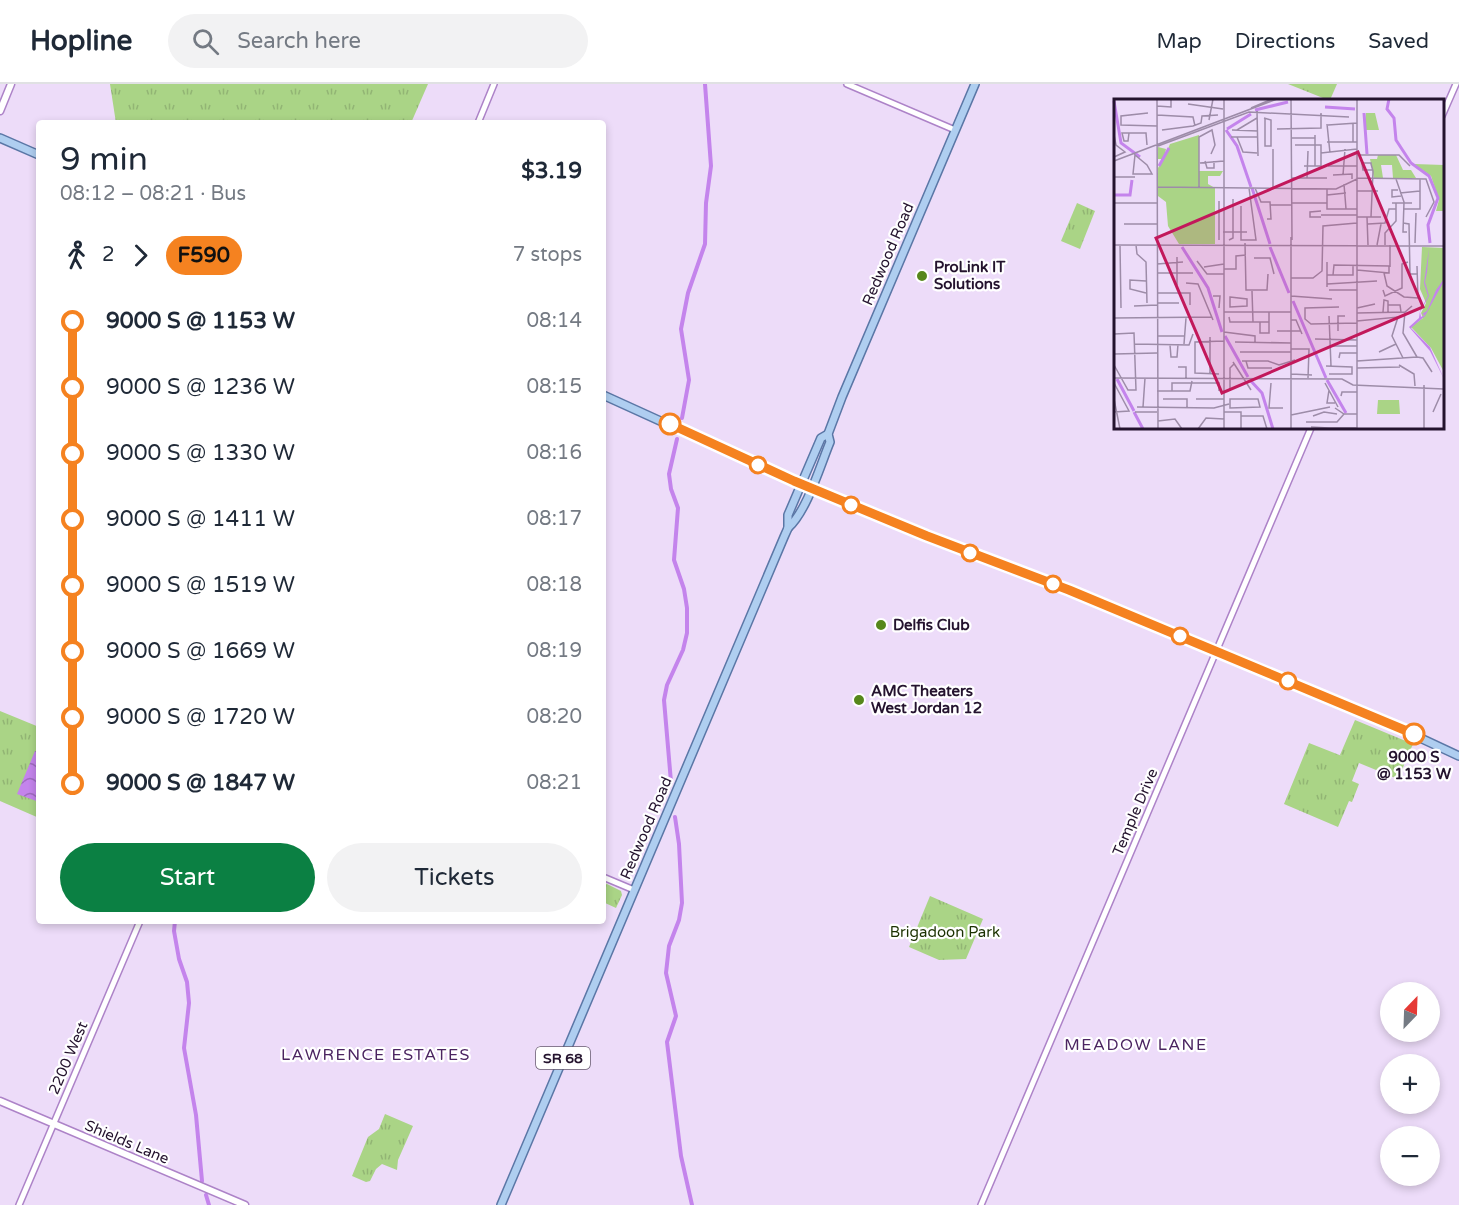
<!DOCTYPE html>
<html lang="en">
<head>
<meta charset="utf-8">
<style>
	:root { --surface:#fff; --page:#f2f2f3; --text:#1f2937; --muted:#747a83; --line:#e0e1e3; --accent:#0b8043 }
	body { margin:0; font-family:"Varela Round",sans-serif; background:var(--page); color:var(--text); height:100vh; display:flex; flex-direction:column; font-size:22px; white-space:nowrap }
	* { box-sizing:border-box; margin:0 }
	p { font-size:20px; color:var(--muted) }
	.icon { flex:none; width:33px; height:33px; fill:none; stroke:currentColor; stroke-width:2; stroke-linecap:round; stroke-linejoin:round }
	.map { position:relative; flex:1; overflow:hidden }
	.drawer { position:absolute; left:36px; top:36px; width:570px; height:804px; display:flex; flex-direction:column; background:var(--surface); border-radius:6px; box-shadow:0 3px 9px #0003 }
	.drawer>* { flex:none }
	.badge { padding:0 12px; border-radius:20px; font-size:21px; line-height:39px }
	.needle { width:39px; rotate:23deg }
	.fabs { position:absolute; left:1380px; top:898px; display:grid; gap:12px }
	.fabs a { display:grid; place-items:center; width:60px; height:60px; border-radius:50%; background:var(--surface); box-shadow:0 3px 9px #0003; font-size:30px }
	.map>.badge { position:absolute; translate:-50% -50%; box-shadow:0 0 0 3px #fff }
	.legs { display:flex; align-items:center; gap:9px; height:66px; padding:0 24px; font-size:20px }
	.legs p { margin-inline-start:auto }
	.overview { display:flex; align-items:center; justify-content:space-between; height:102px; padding:0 24px }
	h1 { font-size:33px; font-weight:600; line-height:45px }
	.button { display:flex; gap:12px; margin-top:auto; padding:12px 24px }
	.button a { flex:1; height:69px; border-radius:36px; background:var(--accent); color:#fff; font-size:24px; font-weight:600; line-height:69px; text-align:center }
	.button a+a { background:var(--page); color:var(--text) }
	ul { padding:0 24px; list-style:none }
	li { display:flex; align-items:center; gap:21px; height:66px; font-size:22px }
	li i { display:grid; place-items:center; width:9px; height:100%; margin:0 8px; background:currentColor }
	li i::after { content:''; width:15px; height:15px; margin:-8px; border:4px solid; border-radius:50%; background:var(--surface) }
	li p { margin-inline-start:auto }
	li:first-child i { background:linear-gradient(#0000 50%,currentColor 0) }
	li:last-child i { background:linear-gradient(currentColor 50%,#0000 0) }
	header { display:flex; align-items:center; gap:36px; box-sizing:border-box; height:84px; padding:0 30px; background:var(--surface); border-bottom:2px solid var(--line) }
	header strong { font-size:28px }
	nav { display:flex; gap:33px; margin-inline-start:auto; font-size:21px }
	.search { width:420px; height:54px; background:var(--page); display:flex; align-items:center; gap:15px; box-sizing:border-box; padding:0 21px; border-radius:33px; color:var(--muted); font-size:22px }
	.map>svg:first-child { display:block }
</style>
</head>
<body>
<header>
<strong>Hopline</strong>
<div class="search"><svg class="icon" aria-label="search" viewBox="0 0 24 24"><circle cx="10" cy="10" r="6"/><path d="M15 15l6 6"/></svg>Search here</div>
<nav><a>Map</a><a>Directions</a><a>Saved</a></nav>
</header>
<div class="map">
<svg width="1459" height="1121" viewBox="0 0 1459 1121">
	<defs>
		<pattern id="grass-tufts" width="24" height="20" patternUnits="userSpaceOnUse" patternTransform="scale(1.5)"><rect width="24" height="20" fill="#aad486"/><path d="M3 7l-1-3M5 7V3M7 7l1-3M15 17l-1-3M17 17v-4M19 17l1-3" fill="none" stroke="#92b574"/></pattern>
		<pattern id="water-waves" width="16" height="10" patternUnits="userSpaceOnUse" patternTransform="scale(1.5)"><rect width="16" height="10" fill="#c484ec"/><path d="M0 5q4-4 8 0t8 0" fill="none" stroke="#9f6bc0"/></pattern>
	</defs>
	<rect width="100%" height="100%" fill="#eddcf9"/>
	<g fill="url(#grass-tufts)">
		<polygon points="110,0 428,0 411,39 116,39"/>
		<polygon points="1288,0 1337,0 1330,16 1328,16"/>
		<polygon points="1077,119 1095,127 1080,165 1061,157"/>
		<polygon points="0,627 39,643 39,734 0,717"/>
		<polygon points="1355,636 1413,660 1398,695 1359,679 1352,697 1359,700 1352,718 1349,717 1338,743 1284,720 1309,659 1342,672 1340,671"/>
		<polygon points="603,798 621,807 622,811 616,824 603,818"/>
		<polygon points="930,812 983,835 966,875 939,876 909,863"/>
		<polygon points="385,1030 413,1042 398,1076 397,1086 382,1080 376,1085 370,1097 366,1098 352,1092 368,1053 379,1045"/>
	</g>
	<polygon fill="url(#water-waves)" points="35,667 39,668 39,718 17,710"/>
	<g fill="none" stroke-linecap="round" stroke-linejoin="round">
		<g stroke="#c484ec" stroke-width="4">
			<polyline points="682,334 689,296 681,245 688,209 705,160 706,119 711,82 705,0"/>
			<polyline points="671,698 664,616 667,601 683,566 687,549 687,524 684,505 674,476 678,424 671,405 669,390 677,355"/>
			<polyline points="675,733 679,760 682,819 679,836 669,862 666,889 676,932 667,958 681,1072 692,1121"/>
			<polyline points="175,837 174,847 179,875 187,898 189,919 184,964 196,1031 202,1097"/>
			<polyline points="206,1111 209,1121"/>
		</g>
		<defs>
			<g id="tertiary">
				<polyline points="847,0 955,46"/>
				<polyline points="1442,32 1456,0"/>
				<polyline points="478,39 494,0"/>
				<polyline points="603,793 634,806"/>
				<polyline points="19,1121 140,837"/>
				<polyline points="981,1121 1311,344"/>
			</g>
			<g id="secondary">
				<polyline points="0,27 11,0"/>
				<polyline points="0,1017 245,1121"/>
			</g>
			<g id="primary">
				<polyline points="0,54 39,71"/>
				<polyline points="603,311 779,391 927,452 1101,519 1384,637 1459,672"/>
				<path d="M 788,444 C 807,427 820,382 830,358 L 828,350 L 842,313 L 975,0"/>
				<polyline points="501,1121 784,453 788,444 788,431 821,354 828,350"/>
			</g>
		</defs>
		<use href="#tertiary" stroke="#ad83c8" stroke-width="8"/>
		<use href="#secondary" stroke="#ad83c8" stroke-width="9"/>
		<use href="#primary" stroke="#5b77a6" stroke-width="10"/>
		<use href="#tertiary" stroke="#fff" stroke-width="5"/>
		<use href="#secondary" stroke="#fff" stroke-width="6"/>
		<use href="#primary" stroke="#afcef0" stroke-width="7"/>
	</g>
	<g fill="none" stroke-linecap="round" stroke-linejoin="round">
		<defs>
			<polyline id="line-1" points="670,340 794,397 927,452 1069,506 1414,650"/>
		</defs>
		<use href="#line-1" stroke="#fff" stroke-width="14"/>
		<use href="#line-1" stroke="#f58220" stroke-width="9"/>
	</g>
	<g fill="#56871b" stroke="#fff" stroke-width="2">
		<circle cx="922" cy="192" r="6"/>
		<circle cx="881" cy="541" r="6"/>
		<circle cx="859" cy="616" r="6"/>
	</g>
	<g fill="#fff" stroke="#f58220" stroke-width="3">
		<circle cx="670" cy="340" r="10"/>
		<circle cx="758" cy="381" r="8"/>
		<circle cx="851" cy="421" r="8"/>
		<circle cx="970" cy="469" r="8"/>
		<circle cx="1053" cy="500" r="8"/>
		<circle cx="1180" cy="552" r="8"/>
		<circle cx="1288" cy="597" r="8"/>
		<circle cx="1414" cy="650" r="10"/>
	</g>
	<g text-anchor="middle" stroke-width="4.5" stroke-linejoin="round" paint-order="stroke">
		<rect fill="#fff" stroke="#665a6d" stroke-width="1.5" x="536" y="963" width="54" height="22" rx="4.5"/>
		<g font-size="14" font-weight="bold" fill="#24132e">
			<text x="563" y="979">SR 68</text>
		</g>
		<g font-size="15" fill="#24132e" stroke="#fff">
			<text transform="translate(888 170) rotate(-67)" y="5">Redwood Road</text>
			<text transform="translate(1135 728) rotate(-67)" y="5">Temple Drive</text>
			<text transform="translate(646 744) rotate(-67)" y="5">Redwood Road</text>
			<text transform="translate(68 974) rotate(-67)" y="5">2200 West</text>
			<text transform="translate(127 1058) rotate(23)" y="5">Shields Lane</text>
		</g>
		<g font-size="15" font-weight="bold" fill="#24132e" stroke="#fff" text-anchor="start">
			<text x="934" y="188">ProLink IT<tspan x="934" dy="17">Solutions</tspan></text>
			<text x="893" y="546">Delfis Club</text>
			<text x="871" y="612">AMC Theaters<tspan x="871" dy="17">West Jordan 12</tspan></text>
		</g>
		<g font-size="15" font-weight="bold" fill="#24132e" stroke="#fff">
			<text x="1414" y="678">9000 S<tspan x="1414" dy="17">@ 1153 W</tspan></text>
		</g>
		<g font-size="15" fill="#1c3202" stroke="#fff">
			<text x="945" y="853">Brigadoon Park</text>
		</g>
		<g font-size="16" letter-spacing="1.5" fill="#4b2461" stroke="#fff">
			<text x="1136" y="966">MEADOW LANE</text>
			<text x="376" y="976">LAWRENCE ESTATES</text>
		</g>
	</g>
	<g transform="translate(1114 15)">
		<rect width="330" height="330" fill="#eddcf9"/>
		<path d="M 252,14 L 261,14 L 265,31 L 250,31 ZM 85,36 L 85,72 L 109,72 L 106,77 L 94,77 L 94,85 L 101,89 L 101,145 L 65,145 L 54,127 L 52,103 L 44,97 L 44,69 L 49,60 L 44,60 L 44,48 L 52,50 L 50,59 L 56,45 ZM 264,56 L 282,56 L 289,71 L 297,71 L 302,79 L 279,79 L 278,66 L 267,66 L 269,79 L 260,79 L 256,60 L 263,60 ZM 300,65 L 330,66 L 330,112 L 322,112 L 325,101 L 317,77 ZM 308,148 L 330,149 L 330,273 L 317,249 L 297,228 L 309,219 L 307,214 L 312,204 L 306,190 ZM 264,301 L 285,301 L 286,315 L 263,315 Z" fill="#aad486"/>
		<path d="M 315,150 L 313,173 L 311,183 L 315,197 L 306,213 L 307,218 L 311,216 L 308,215 L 313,212 L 322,191 L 330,180 L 330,182 L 311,217 L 297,229 L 316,248 L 330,280 L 316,252 L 295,228 L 305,219 L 306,212 L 314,197 L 310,184 Z" fill="#c484ec"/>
		<path fill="none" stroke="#c484ec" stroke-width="3" d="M 275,0 L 273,10 L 280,19 L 282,41 L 297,64 L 315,77 L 324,99 L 314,126 L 316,144M 0,2 L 7,44 L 26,58M 211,8 L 241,10M 141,11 L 174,3M 250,14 L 253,55M 113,30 L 137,15M 112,31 L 123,47 L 137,88M 45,67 L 55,49M 138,89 L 156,145M 0,96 L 16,96 L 18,81M 68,148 L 94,189 L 108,233M 156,148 L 175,194M 179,202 L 212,279M 111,237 L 134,278M 3,280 L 20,312M 136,281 L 148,294 L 159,330M 213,281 L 232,314M 20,313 L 29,330"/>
		<path fill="none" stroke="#9d8ca8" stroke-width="1.5" d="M 43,0 L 44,330M 110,0 L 110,330M 177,0 L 178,141M 243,0 L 243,330M 74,5 L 109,10M 43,7 L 57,8 L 57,0M 137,9 L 158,0M 143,12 L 144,57M 34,14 L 7,17 L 7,26 L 43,27M 43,16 L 79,18 L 81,27M 150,19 L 157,21 L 157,47 L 151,47 L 151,20M 95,21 L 99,0M 239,24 L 239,43M 213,25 L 216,54M 214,26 L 243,24M 163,30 L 207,29 L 207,14M 48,31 L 79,27 L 87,24 L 88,17 L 104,16M 118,31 L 144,32M 123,31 L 143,19M 15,34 L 14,42 L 10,42 L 8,34 L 32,34 L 33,46M 0,36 L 2,46 L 11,53 L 0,58M 117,38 L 144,38M 123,38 L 129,53 L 143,54M 177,39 L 201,39M 213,43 L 243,43M 181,46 L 207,46 L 207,67 L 190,67M 44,47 L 135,13 L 235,18M 207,54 L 243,50M 21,56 L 33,66 L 38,75 L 19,75 ZM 243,56 L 285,56 L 296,67M 0,62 L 163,0M 91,62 L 93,69 L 100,69 L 100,62M 86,64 L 110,62M 201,67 L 201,36M 214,67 L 243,67M 219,76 L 238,75 L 238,80M 229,76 L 231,50M 0,78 L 21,78M 177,79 L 213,79M 193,79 L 194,52M 243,79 L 312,80 L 320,103 L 312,118M 282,80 L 290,103 L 289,133 L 293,133M 230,85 L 232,110M 43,88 L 222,90 L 243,80M 85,88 L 85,38 L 98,31 L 101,46 L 97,55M 141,89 L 147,103 L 156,103 L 157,120 L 153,120M 159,89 L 159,50M 213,90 L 213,110 L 243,110M 284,91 L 278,91 L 278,98 L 287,97M 243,92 L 264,92M 286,94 L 306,92M 213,96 L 232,94M 0,104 L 43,104M 177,104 L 213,104M 278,104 L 298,104M 156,106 L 177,106M 127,107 L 127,141 L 142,141 L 135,89M 289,110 L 306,110 L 306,80M 207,112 L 196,113 L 196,118 L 207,118M 207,116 L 243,116M 243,118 L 267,118M 253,118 L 254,146M 257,118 L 259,73 L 259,72 L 257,65 L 257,64 L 248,64 L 249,71 L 259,71M 289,124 L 295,125 L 296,175 L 303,175M 10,125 L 43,125M 254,125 L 271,124 L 275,110 L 282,110M 109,133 L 133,133M 177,138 L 177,330M 105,141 L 105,102M 115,141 L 119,139 L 119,100M 131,144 L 132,191 L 153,191 L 154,175M 301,144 L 302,114M 0,146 L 330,147M 6,146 L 7,209M 22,146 L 23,155 L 32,163 L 33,204M 263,146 L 267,125M 271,146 L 271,134 L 282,122 L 282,104M 140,159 L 156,159 L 160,175M 83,162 L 93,175 L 110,175M 213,163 L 213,188M 43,165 L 69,163M 90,168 L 110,165M 276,168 L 276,146M 110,170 L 122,170 L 122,157 L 132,156M 43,174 L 79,174M 270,174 L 273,187 L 290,198 L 304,199 L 303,167M 213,176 L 239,176 L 239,166M 219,176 L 220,166 L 275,167 L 275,174 L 243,171M 177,179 L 199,179 L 208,172 L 209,127 L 243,124M 32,182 L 16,181 L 16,190 L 32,194M 72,184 L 84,185 L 99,221M 213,185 L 263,182M 63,186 L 63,158M 215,191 L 243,191M 269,191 L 271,197 L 288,189 L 288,165 L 294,163M 138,192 L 139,223M 43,194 L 76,194 L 76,206M 99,197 L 106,197 L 105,209M 177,197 L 218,200M 116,198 L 133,200 L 133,207 L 116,208 ZM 43,204 L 65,204M 274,206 L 286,206 L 287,213M 20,207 L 43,206M 225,208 L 191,209 L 191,220 L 197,225 L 243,224M 243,209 L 261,205M 110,213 L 177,213M 269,213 L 270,201 L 274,202 L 274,213M 291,213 L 289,234 L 303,258M 243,214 L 291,213 L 298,207M 215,217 L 217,267M 115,218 L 116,223 L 155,223M 0,219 L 98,218M 177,221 L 182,221 L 188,235M 243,222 L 284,218 L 278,237 L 289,259M 146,223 L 146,234 L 155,234 L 155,213M 163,232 L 187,232M 224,232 L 224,217 L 231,217M 110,233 L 141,237 L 141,243M 0,235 L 20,234 L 22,291 L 14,291 L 0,266M 43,237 L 70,237M 96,238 L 96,274M 201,240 L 243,241M 121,243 L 177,244M 20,245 L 75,246 L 79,235M 70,245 L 72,219M 56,246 L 57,258 L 63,258 L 64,245M 218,247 L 243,247M 177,250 L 195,250 L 194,279M 126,253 L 177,253M 265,253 L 282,245M 0,255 L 43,254M 225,259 L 226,254 L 243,254M 128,262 L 154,262 L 165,266 L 181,261M 132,262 L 134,269 L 158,269M 243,262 L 303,258 L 309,259 L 318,273M 119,263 L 137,291M 285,266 L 300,275 L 301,287M 212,267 L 238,268 L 238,275 L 215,275M 64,268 L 72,268 L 72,279M 243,269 L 286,268M 105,275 L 81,274 L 81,243 L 110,242M 177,275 L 198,276M 0,279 L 228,280 L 239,286 L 330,290M 0,284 L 15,312 L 0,313M 157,284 L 155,309 L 169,309M 211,284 L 224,308M 310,286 L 310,330M 215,291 L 213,304 L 221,304M 43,292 L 76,292 L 78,282M 58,292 L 58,284 L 105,284 L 105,292M 116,292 L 116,269 L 120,265M 227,297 L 228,293 L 243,293M 0,300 L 6,330M 49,300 L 73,300 L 73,309M 82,300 L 110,300M 116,300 L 144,300 L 146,308 L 116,309 ZM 23,308 L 100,309 L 115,305M 29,308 L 31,279M 221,309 L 230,315 L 243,315M 21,313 L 43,313M 110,313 L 127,313 L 127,330M 319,313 L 327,295M 177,316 L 216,308M 127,317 L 149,317 L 153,330M 199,317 L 210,313 L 223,315M 44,322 L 61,320 L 68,330M 192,323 L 223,323 L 230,315M 197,328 L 215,329M 215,329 L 243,329M 84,330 L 92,319 L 110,320"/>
		<path fill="#c2185b" fill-opacity="0.15" stroke="#c2185b" stroke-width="3" d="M 244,53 L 309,208 L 108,294 L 42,139 Z"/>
		<rect width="330" height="330" fill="none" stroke="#24132e" stroke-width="3"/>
	</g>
</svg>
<div class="fabs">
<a><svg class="needle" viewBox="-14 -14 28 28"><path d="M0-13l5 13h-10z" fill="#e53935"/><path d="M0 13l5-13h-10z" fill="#747a83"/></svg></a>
<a>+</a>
<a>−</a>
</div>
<section class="drawer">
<div class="overview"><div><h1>9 min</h1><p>08:12 – 08:21 · Bus</p></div><b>$3.19</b></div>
<div class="legs"><svg class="icon" aria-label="walk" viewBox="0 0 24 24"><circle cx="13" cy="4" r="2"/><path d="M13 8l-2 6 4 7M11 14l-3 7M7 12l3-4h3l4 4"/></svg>2<svg class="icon" aria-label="forward" viewBox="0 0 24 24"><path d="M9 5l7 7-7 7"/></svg><b class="badge" style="background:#f58220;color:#111">F590</b><p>7 stops</p></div>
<ul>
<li><i style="color:#f58220"></i><b>9000 S @ 1153 W</b><p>08:14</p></li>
<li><i style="color:#f58220"></i><span>9000 S @ 1236 W</span><p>08:15</p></li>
<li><i style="color:#f58220"></i><span>9000 S @ 1330 W</span><p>08:16</p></li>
<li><i style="color:#f58220"></i><span>9000 S @ 1411 W</span><p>08:17</p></li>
<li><i style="color:#f58220"></i><span>9000 S @ 1519 W</span><p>08:18</p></li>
<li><i style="color:#f58220"></i><span>9000 S @ 1669 W</span><p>08:19</p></li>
<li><i style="color:#f58220"></i><span>9000 S @ 1720 W</span><p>08:20</p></li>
<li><i style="color:#f58220"></i><b>9000 S @ 1847 W</b><p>08:21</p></li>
</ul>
<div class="button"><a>Start</a><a>Tickets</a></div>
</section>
</div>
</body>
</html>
